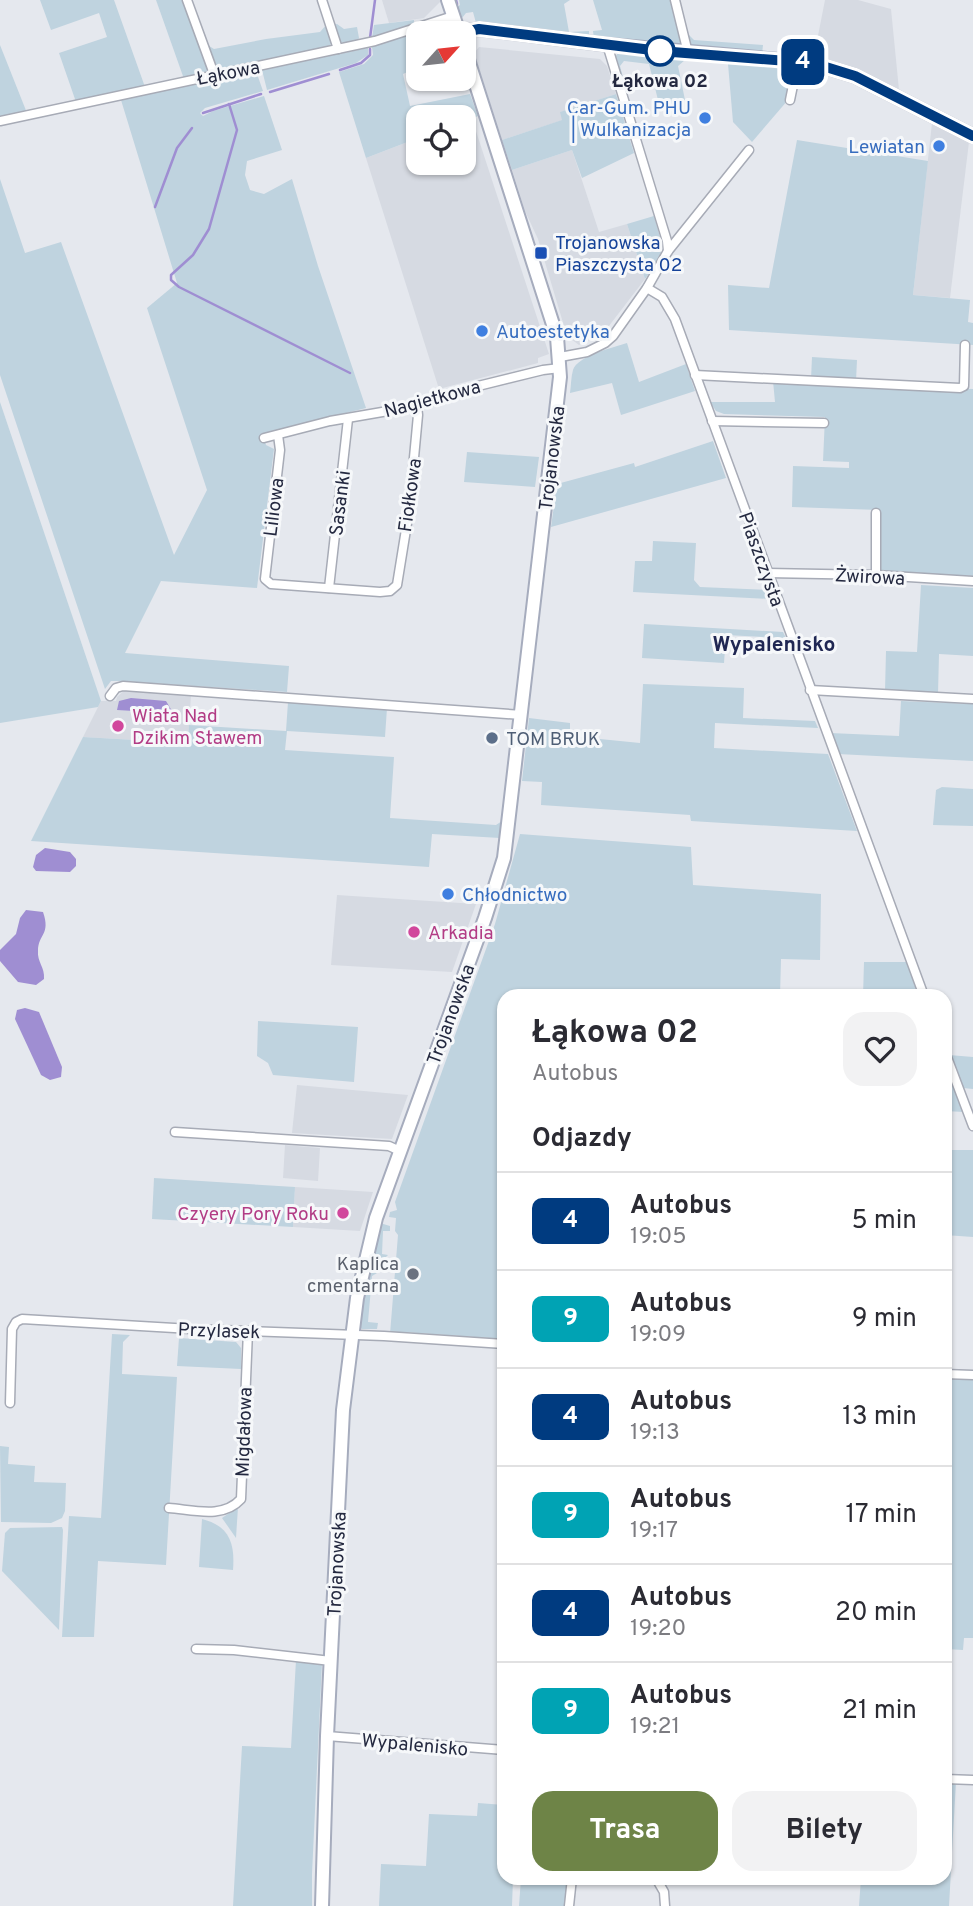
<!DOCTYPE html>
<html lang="pl">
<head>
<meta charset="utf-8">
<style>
	:root { --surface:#fff; --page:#f2f2f3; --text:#2b2b33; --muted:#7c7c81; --line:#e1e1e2; --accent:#6e8447 }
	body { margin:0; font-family:Overpass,sans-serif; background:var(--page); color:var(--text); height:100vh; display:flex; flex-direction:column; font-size:26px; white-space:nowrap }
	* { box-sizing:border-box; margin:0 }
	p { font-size:23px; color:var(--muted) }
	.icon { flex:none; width:38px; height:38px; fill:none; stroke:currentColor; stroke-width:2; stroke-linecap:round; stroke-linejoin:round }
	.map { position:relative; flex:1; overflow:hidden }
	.panel { position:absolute; left:497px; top:989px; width:455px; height:896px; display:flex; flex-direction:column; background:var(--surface); border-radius:21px; box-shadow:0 2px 5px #0004 }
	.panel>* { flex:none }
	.badge { padding:0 14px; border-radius:10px; font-size:24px; line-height:46px }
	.needle { width:46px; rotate:63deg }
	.fabs { position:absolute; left:406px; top:21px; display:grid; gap:14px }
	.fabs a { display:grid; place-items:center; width:70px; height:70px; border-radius:14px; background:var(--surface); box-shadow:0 2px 5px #0004; font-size:35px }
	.map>.badge { position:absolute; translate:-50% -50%; box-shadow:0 0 0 4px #fff }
	h2 { padding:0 35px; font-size:26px; line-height:63px }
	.round { display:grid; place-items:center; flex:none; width:74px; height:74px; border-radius:21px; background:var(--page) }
	.summary { display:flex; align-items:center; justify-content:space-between; height:119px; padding:0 35px }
	h1 { font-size:33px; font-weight:700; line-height:52px }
	.action { display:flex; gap:14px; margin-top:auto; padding:14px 35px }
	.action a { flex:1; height:80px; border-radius:21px; background:var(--accent); color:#fff; font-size:28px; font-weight:700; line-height:80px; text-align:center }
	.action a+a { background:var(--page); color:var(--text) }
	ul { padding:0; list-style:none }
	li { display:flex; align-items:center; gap:21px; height:98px; padding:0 35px; border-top:2px solid var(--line) }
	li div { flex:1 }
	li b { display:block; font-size:26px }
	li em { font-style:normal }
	li .badge { min-width:77px; font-weight:700; text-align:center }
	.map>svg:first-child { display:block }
</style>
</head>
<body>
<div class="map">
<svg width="973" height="1906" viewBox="0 0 973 1906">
	<rect width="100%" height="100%" fill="#e5e8ee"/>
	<g fill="#d6dae2">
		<polygon points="382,0 441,0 441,1 424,18 389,23"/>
		<polygon points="825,0 858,0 891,9 899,90 850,67 814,56"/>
		<polygon points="479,47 600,59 607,66 616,94 561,112 563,120 502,140 474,53"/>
		<polygon points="472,119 549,354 538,358 538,363 439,389 366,158 418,138 418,163 464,163 464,122"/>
		<polygon points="932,123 969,142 950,298 913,295"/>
		<polygon points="572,150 599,232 627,224 645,279 602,335 579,345 567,336 538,239 525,211 512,170"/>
		<polygon points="125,690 191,695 188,743 83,737 101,701 116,701 117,697"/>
		<polygon points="337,895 476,904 452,972 331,965"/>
		<polygon points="297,1085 408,1095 392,1139 292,1133"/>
		<polygon points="285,1145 320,1148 318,1181 283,1178"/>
		<polygon points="295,1187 373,1192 360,1231 293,1227"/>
	</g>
	<g fill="#bfd3df">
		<polygon points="40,0 114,0 145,87 76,102 59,53 107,37 99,13 51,30"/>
		<polygon points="156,0 184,0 209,73 184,79"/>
		<polygon points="459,0 570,0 564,4 569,32 589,31 589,38 476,23 473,12 466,13 462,18 457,7 460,5"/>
		<polygon points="593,0 672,0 682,47 594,39 593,31 602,30"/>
		<polygon points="414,20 414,23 372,38 374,25"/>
		<polygon points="327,24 332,42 327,49 221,71 215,68 206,44 214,49 266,39 320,32"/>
		<polygon points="337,24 344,29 357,27 359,38 357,41 346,43 340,42 332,25"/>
		<polygon points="442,24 443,27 449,27 452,33 418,33 418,58 411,60 412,70 403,74 410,106 470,94 478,116 464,122 464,117 418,117 418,138 366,158 339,72 364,64 373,55 372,47"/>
		<polygon points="686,32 694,40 763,45 762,54 751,51 691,49"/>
		<polygon points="0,45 27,113 0,119"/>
		<polygon points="368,48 368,55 356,63 267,90 262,70"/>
		<polygon points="618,53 685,60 678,66 685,100 660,108 649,64 624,61 620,66 623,77 620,76 614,58"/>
		<polygon points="728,64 792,67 788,100 752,142 733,122"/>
		<polygon points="256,71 263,91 205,108 200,113 203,116 213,111 264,96 282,150 247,161 245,175 250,190 264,194 292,179 318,266 366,408 263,434 266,445 274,449 257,588 161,581 125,653 289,666 287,692 119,681 111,681 105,689 0,375 0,179 25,253 61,242 174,555 207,490 147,308 177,283 121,100"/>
		<polygon points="616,94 634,153 582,178 572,150 512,170 502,140 562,120 560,112"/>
		<polygon points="797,140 928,161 913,295 970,300 968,322 973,323 973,345 729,330 728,285 769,288"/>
		<path d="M 654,216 C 664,252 667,248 645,279 L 627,224 Z"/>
		<path d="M 627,343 L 639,382 L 686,364 L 695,391 L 621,415 L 612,383 L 570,393 C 571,386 571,377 573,370 C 577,356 615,347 627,343 Z"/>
		<polygon points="812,357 857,360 856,381 811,379"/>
		<polygon points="773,381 973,389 973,576 878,572 879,510 792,507 793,466 849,468 849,462 823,461 825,417 724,414 716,411 710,402 775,402"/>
		<polygon points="0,402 101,701 98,707 0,723"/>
		<polygon points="713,441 726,478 551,527 557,484 634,463 635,467"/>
		<polygon points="467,452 539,457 535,487 464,482"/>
		<polygon points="653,541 696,543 694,580 700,587 767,590 770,599 633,592 635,561 652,561"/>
		<polygon points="921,585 973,588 973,656 939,654 938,694 885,691 886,651 917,652"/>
		<polygon points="644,624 783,632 786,638 726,635 724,663 642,658"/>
		<polygon points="643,684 744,688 743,718 815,721 818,728 715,723 714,748 828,754 857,831 691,821 690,815 541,805 542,782 522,781 529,718 570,723 570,736 640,743"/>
		<polygon points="901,701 973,704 973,761 838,754 830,733 899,736"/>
		<polygon points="288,702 387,708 385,737 287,731 285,750 394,757 390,818 496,825 502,821 500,838 432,834 429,867 31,841 83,737 188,743 189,725 286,731"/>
		<polygon points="942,787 973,789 973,826 933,825 936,790"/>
		<polygon points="520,834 691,847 693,885 821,894 820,960 781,959 780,996 504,996 504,1339 404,1332 390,1334 398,1235 395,1231 396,1218 389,1217 390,1212 397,1210 395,1202 495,924"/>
		<polygon points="864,962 907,962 918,996 863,996"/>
		<polygon points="258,1021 358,1027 354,1082 273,1075 268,1063 257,1056"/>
		<polygon points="949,1055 973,1057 973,1089 963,1088"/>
		<polygon points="945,1059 964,1112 945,1111"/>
		<polygon points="945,1150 973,1150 973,1237 945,1235"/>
		<polygon points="154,1178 295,1187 293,1227 152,1219"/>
		<polygon points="380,1223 390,1226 390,1231 383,1231 382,1254 388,1255 384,1259 380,1258 372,1253"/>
		<polygon points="370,1265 376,1265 377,1273 372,1276 368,1322 378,1323 377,1329 362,1329 359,1327 366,1270"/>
		<polygon points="112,1334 130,1335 123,1342 122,1374 177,1377 166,1565 98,1561 94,1637 62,1637 69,1516 101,1518"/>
		<polygon points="179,1338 236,1342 241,1348 241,1369 177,1366"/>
		<polygon points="945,1377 973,1379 973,1638 964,1638 963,1650 945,1649"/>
		<polygon points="0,1446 9,1447 8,1464 35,1466 34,1482 66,1483 65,1511 62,1518 51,1523 1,1522"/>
		<polygon points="238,1507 236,1538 222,1518"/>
		<path d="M 202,1519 C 230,1526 235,1544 233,1570 L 199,1567 Z"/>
		<polygon points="62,1527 63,1530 59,1630 2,1571 5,1533 10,1528"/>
		<polygon points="296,1660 322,1663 312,1874 312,1906 233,1906 242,1746 291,1748"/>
		<polygon points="945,1782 956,1782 949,1906 859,1906 861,1878 945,1878"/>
		<polygon points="478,1803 504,1805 504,1878 513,1878 512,1906 379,1906 381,1864 426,1866 429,1814 477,1816"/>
		<polygon points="521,1878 568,1878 567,1906 519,1906"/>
	</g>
	<g fill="#9f8ed2">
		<polygon points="131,698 166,701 172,711 171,714 137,716 134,716 134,711 117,710 119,701"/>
		<polygon points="45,848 70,852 76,859 76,866 70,872 36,871 33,867 36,855"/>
		<path d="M 26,910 L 43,912 C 51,935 38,934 38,951 C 37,962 45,967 44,979 L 36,985 L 18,982 L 0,961 L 0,950 L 16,934 L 20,918 Z"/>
		<polygon points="25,1008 39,1012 62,1067 61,1077 50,1080 41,1075 15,1019 17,1010"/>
	</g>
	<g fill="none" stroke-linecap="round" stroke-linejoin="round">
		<g stroke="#9f8ed2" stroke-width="2.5">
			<polyline points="456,0 457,4"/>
			<polyline points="370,38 375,0"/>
			<polyline points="340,70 361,63 370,55 370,49"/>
			<polyline points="270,92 329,74"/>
			<polyline points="229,104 237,130 209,229 193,255 171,275 171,280 179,287 350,373"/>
			<polyline points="203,113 261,94"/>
			<polyline points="155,207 177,148 192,128"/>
		</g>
		<defs>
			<g id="street">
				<polyline points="187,0 214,74"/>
				<polyline points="322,0 338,49"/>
				<polyline points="675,0 688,53"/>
				<polyline points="610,45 609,51 667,241 668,251"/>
				<polyline points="790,100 798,61"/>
				<polyline points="0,121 375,41 453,16"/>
				<polyline points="647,288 662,297 675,319 924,996"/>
				<polyline points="560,357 587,352 605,343 613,336 647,288 668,251 749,150"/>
				<polyline points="695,375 960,388 964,386 965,345"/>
				<polyline points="712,421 824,423"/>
				<polyline points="278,435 280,450 265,579 271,584 380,592 390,591 397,585 409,511 418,415 417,406"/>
				<polyline points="264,438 330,421 417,406 470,388 543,370 560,368"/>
				<polyline points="767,573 876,575 973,581"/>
				<polyline points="876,575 876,513"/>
				<polyline points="329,588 348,419"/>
				<polyline points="810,690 973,699"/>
				<polyline points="110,696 116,688 123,686 522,715"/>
				<polyline points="945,1052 973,1126"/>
				<polyline points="175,1132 389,1146 400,1151"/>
				<polyline points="945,1374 973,1375"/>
				<polyline points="10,1403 12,1329 16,1322 22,1319 191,1329 384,1336 504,1344"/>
				<path d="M 169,1508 C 194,1510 223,1519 241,1499 L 248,1331"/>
				<polyline points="196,1649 234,1650 331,1661"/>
				<polyline points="327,1736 504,1750"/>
				<polyline points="945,1779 973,1780"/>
				<polyline points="656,1878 664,1892 665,1906"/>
				<polyline points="569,1906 572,1878"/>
			</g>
			<g id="secondary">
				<polyline points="448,0 459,33"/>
				<polyline points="459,33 479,29 610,45 813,63 855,76 973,136"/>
				<polyline points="322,1906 327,1736 343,1410 357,1298 376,1218 485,918 504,858 560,377 557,337 464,47"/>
			</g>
		</defs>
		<use href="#street" stroke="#a7abb6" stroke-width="11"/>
		<use href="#secondary" stroke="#a6acbd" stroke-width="16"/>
		<use href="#street" stroke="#fff" stroke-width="8"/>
		<use href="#secondary" stroke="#fff" stroke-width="12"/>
	</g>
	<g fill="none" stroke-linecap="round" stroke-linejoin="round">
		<defs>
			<polyline id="line" points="459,33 479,29 660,51 813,63 855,76 973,136"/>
		</defs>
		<use href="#line" stroke="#fff" stroke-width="16"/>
		<use href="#line" stroke="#003b80" stroke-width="10"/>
	</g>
	<circle fill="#fff" stroke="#003b80" stroke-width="3.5" cx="660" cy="51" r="14"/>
	<g fill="#3f7fe0" stroke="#f6f8fa" stroke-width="2.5">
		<circle cx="705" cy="118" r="7"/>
		<circle cx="939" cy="146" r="7"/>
		<circle cx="482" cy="331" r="7"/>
		<circle cx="448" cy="894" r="7"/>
	</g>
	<rect fill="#1a4fb4" stroke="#f6f8fa" stroke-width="2.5" x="534" y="246" width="14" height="14" rx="3.5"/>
	<g fill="#d1479c" stroke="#f6f8fa" stroke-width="2.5">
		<circle cx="118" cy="726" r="7"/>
		<circle cx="414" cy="932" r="7"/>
		<circle cx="343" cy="1213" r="7"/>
	</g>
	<circle fill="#5c6f8a" stroke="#f6f8fa" stroke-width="2.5" cx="492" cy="738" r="7"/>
	<circle fill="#6b7280" stroke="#f6f8fa" stroke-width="2.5" cx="413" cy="1274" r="7"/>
	<g text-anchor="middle" stroke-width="6" stroke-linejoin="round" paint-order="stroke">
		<g font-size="19" fill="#242940" stroke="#f6f8fa">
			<text transform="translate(228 72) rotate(-11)" y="7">Łąkowa</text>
			<text transform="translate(432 398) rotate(-15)" y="7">Nagietkowa</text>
			<text transform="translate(551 458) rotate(-83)" y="7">Trojanowska</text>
			<text transform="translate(409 495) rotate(-82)" y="7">Fiołkowa</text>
			<text transform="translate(339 503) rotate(-83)" y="7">Sasanki</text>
			<text transform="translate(273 507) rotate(-83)" y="7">Liliowa</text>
			<text transform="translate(762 559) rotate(70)" y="7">Piaszczysta</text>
			<text transform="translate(870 576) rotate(3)" y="7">Żwirowa</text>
			<text transform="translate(450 1014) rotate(-70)" y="7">Trojanowska</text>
			<text transform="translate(219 1330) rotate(2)" y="7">Przylasek</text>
			<text transform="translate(243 1432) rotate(-88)" y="7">Migdałowa</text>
			<text transform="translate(336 1564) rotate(-87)" y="7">Trojanowska</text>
			<text transform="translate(415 1744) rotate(5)" y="7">Wypalenisko</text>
		</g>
		<g font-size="19" font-weight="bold" fill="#242940" stroke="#f6f8fa">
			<text x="660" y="87">Łąkowa 02</text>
		</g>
		<g font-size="19" fill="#366cbe" stroke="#f6f8fa" text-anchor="end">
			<text x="691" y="114">Car-Gum. PHU<tspan x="691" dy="22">| Wulkanizacja</tspan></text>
			<text x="925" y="153">Lewiatan</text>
			<text x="496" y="338" text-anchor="start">Autoestetyka</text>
			<text x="462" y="901" text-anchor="start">Chłodnictwo</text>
		</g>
		<g font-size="19" fill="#164399" stroke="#f6f8fa" text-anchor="start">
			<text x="555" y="249">Trojanowska<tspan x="555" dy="22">Piaszczysta 02</tspan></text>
		</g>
		<g font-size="19" fill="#b23c85" stroke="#f6f8fa" text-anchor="start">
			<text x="132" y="722">Wiata Nad<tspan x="132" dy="22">Dzikim Stawem</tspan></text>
			<text x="428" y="939">Arkadia</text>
			<text x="329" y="1220" text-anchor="end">Czyery Pory Roku</text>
		</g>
		<g font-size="19" fill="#4e5e75" stroke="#f6f8fa" text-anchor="start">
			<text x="506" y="745">TOM BRUK</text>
		</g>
		<g font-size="19" fill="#5b616d" stroke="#f6f8fa" text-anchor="end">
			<text x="399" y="1270">Kaplica<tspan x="399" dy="22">cmentarna</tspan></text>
		</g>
		<g font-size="21" font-weight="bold" fill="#202753" stroke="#f6f8fa">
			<text x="774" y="651">Wypalenisko</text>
		</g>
	</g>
</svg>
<div class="fabs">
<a><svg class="needle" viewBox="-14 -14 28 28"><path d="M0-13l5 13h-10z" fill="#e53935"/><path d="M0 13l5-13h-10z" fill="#7c7c81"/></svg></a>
<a><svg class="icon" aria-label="locate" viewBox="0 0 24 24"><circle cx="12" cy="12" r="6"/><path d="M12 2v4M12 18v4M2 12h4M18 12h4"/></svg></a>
</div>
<b class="badge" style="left:803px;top:62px;background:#003b80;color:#fff">4</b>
<section class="panel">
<div class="summary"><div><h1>Łąkowa 02</h1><p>Autobus</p></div><a class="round"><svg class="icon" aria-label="heart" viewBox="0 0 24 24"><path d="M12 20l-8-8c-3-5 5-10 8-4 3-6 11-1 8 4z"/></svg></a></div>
<h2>Odjazdy</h2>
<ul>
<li><span class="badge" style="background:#003b80;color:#fff">4</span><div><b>Autobus</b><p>19:05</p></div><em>5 min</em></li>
<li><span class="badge" style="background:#00a3b4;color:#fff">9</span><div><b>Autobus</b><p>19:09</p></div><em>9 min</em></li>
<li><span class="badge" style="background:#003b80;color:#fff">4</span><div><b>Autobus</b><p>19:13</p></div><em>13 min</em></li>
<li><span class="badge" style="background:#00a3b4;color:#fff">9</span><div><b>Autobus</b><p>19:17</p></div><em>17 min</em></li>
<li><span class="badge" style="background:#003b80;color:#fff">4</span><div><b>Autobus</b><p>19:20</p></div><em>20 min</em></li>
<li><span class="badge" style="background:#00a3b4;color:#fff">9</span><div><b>Autobus</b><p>19:21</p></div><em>21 min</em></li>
</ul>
<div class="action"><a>Trasa</a><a>Bilety</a></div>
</section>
</div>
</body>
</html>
